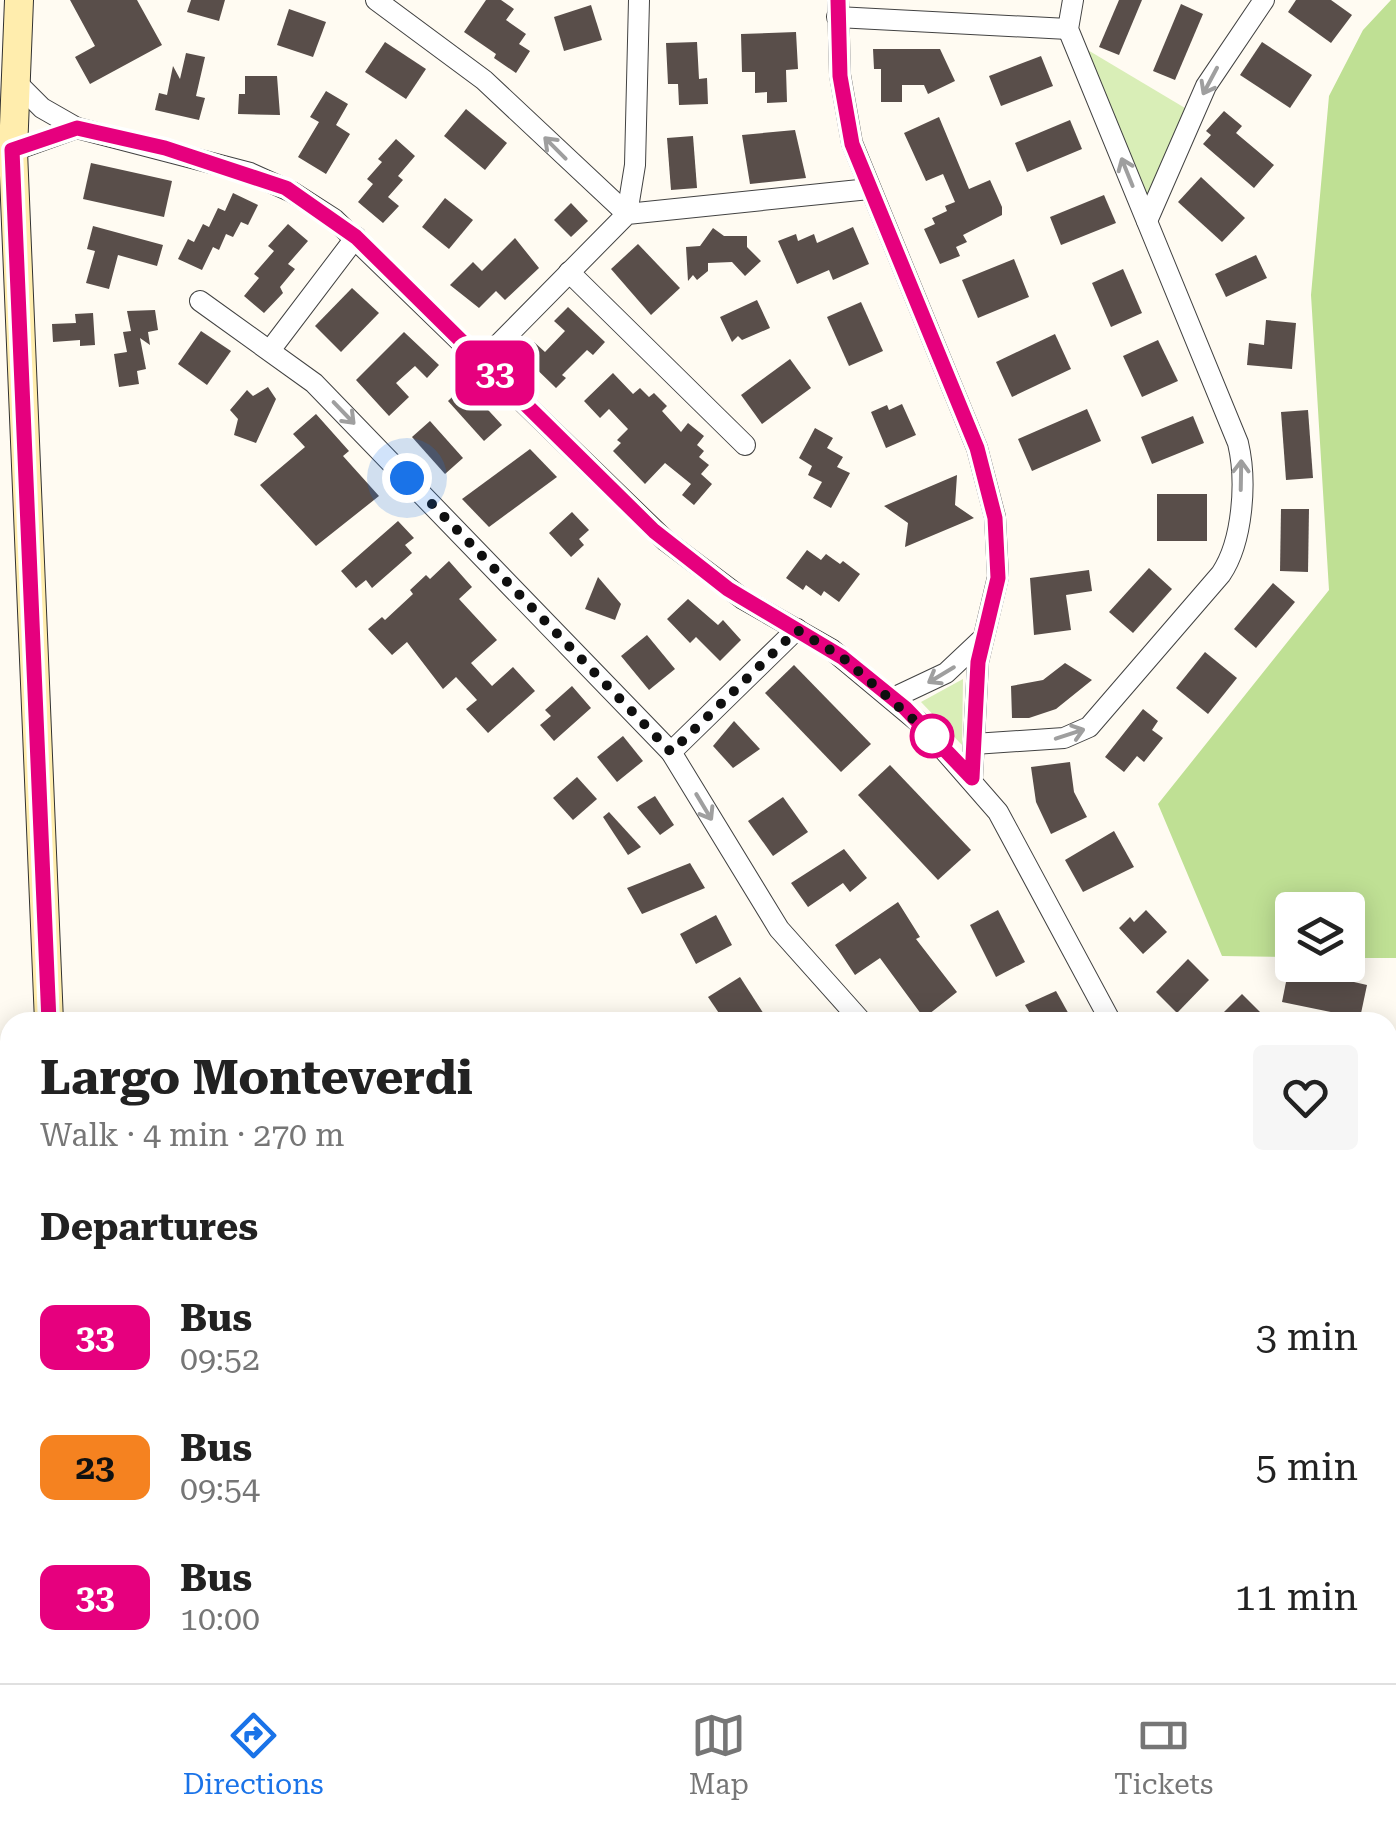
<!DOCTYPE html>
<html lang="en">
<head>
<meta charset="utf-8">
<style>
	:root { --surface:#fff; --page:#f6f6f6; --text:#222; --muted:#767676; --line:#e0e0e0; --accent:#1a73e8 }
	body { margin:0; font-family:"Roboto Serif",serif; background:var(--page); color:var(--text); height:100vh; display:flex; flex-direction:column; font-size:38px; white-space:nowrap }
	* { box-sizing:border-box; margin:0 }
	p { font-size:32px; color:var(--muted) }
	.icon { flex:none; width:55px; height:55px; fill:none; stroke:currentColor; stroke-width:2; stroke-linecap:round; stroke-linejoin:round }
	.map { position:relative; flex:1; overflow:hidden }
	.side { position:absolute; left:0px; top:1012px; width:1398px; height:672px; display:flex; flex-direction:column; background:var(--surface); border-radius:30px 30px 0 0; box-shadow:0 5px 25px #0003 }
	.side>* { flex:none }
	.badge { padding:0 20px; border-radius:15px; font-size:35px; line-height:65px }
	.buttons { position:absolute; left:1275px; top:892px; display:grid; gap:20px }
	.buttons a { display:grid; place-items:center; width:90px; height:90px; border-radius:10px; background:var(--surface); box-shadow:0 5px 25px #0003; font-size:50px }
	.you { position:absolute; width:50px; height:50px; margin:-25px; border:8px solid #fff; border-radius:50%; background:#1a73e8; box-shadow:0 0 0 15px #1a73e833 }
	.map>.badge { position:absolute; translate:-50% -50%; box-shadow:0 0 0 5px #fff }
	h2 { padding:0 40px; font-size:38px; line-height:90px }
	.round { display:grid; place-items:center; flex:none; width:105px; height:105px; border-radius:10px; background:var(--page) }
	.head { display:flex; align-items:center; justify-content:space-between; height:170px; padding:0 40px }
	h1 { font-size:48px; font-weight:700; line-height:75px }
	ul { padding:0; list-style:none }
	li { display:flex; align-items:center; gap:30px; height:130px; padding:0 40px }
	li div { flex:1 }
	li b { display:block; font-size:38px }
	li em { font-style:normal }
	li .badge { min-width:110px; font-weight:700; text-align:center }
	.menu { display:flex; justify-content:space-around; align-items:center; height:140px; border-top:2px solid var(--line); background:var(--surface); font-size:28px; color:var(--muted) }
	.menu a { display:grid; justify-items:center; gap:5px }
	.menu .selected { color:var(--accent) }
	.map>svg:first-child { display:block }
</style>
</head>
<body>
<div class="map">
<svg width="1396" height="1683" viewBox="0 0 1396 1683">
	<rect width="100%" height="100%" fill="#fffbf2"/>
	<g fill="#d9eeb7">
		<polygon points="1081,46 1185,108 1147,200"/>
		<polygon points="963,679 962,745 921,702"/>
	</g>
	<g fill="#bfe094">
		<polygon points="1391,0 1396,0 1396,958 1348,958 1348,910 1292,910 1292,957 1222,956 1158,804 1329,590 1311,295 1329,96 1363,30"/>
		<polygon points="1396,1089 1396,1357 1388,1344 1388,1094"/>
	</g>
	<g fill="#594e4a">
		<polygon points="70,0 137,0 162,45 90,84 75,57 95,46"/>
		<polygon points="191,0 225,0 219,21 187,12"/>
		<polygon points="486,0 501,0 514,9 506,20 526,34 519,44 530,51 516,73 494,58 496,54 464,32"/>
		<polygon points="1119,0 1142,0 1119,55 1099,47"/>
		<polygon points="1296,0 1331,0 1352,15 1331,43 1288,12"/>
		<polygon points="1181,4 1203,14 1175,80 1153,71"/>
		<polygon points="591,5 602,40 564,51 554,17"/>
		<polygon points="289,9 326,22 313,57 277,45"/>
		<polygon points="796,32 798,69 786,70 787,102 767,103 767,92 755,93 755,72 742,72 741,34"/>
		<polygon points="385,42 426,69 406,99 365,72"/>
		<polygon points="697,42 699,79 707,78 708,104 679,105 678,84 668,84 666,43"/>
		<polygon points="1262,42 1312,75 1290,108 1240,75"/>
		<polygon points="873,49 940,49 955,81 928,94 924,85 902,85 902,102 881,102 881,69 874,69"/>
		<polygon points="186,53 205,57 196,96 205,98 199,120 155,110 159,93 167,95 173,66 180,79"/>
		<polygon points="1041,56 1053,86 1001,106 989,76"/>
		<polygon points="245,76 277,76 280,115 238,114 239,94 245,94"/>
		<polygon points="326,91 348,104 336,125 350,134 326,174 298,157 319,122 310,117"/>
		<polygon points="466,109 507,143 485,170 444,136"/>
		<polygon points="1224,111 1242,126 1236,133 1274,165 1254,188 1203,144 1211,135 1206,131"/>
		<polygon points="939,117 969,189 990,180 1002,207 1002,215 963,235 967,242 956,247 960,256 940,264 924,229 935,224 932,218 947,211 945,206 955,202 943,174 926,181 904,133"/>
		<polygon points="1070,120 1082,149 1027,172 1015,143"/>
		<polygon points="795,130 806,178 750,184 742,135"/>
		<polygon points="693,136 697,188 671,190 667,138"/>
		<polygon points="396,139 415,156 398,176 403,180 388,197 399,206 383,223 358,202 373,184 367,179 382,162 378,159"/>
		<polygon points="91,163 172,181 164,217 83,199"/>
		<polygon points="1201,177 1245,218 1222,242 1178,202"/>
		<polygon points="233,193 258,205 248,225 241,222 233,237 226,234 219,250 213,247 202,270 178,259 188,239 194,242 203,224 209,227 218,208 225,211"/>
		<polygon points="1104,195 1116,223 1061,245 1050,217"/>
		<polygon points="445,198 473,220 449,249 422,227"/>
		<polygon points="571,203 588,221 571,237 554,220"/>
		<polygon points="288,224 308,241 288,264 295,269 280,287 283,293 264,313 244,296 259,278 254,274 274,251 268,246"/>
		<polygon points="93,226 163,245 157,266 118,255 109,289 86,283 95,251 87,249"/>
		<polygon points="853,227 869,264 833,280 829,270 797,284 778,241 796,234 798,241 814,234 817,243"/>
		<polygon points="713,228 724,236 747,236 747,247 761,261 745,276 732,262 708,263 708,271 697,280 693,275 688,281 686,247 700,246"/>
		<polygon points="515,238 539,268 505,300 496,291 479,308 450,285 473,262 482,271"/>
		<polygon points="638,244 680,288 651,315 611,269"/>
		<polygon points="1256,255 1267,278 1226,297 1215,274"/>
		<polygon points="1014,259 1029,297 978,318 962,280"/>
		<polygon points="1123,269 1142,313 1111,327 1092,283"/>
		<polygon points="352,288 379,313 341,352 315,326"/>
		<polygon points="757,300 770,328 742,340 738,336 732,342 720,317"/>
		<polygon points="861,302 883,351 849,366 827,317"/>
		<polygon points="568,307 605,342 593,355 587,350 562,375 566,378 556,388 522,355 534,342 545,352 565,331 554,321"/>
		<polygon points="155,310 158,330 148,332 150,345 140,338 146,369 137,371 139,384 119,387 114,354 127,352 123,332 131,331 127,311"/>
		<polygon points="93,313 95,345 80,346 80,340 53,342 52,324 76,323 75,314"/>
		<polygon points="1266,320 1296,323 1292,369 1247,365 1249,343 1264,345"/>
		<polygon points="201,331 231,351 207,385 178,364"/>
		<polygon points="404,332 439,365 427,378 415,366 396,383 409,397 389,416 356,380"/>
		<polygon points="1055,334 1071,369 1012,397 996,362"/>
		<polygon points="1158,340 1178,381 1142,397 1123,356"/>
		<polygon points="790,359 811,388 762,424 741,395"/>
		<polygon points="613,373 633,394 640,388 649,397 654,393 667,406 662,411 681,432 688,423 704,436 697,445 704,451 699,457 709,465 701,474 712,484 694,505 682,495 691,484 665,463 645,484 613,451 621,443 617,440 628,429 609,409 600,418 584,401"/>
		<polygon points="465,385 502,425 484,441 448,401"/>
		<polygon points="268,387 276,399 256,443 234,435 238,419 230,410 247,390 253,396"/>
		<polygon points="902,404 916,435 886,448 871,412 887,405 889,410"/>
		<polygon points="1087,409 1101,441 1032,471 1018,439"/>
		<polygon points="1308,410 1313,478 1286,480 1281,412"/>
		<polygon points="316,414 349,451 343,456 379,496 316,546 260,485 305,447 293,434"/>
		<polygon points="1193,416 1204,443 1152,464 1141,437"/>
		<polygon points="430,421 463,458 445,474 412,437"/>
		<polygon points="815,428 833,438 827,448 843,457 837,467 850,473 831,508 813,498 822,482 808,475 812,466 799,458"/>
		<polygon points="530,449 557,477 489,527 462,499"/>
		<polygon points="957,475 955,505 974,518 905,547 908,523 884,506"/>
		<rect x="1157" y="494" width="50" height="47"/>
		<polygon points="1281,509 1309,509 1308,572 1280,571"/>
		<polygon points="572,512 589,530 579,539 584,545 571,557 549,533"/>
		<polygon points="398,521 414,538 405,545 412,553 372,588 366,580 356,588 341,571"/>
		<polygon points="807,550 821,560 826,554 840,564 843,561 860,574 839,602 824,591 821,596 806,585 803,590 786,578"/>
		<polygon points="449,561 472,587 459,599 497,640 471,663 492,686 513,667 535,691 488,733 466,709 477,700 456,677 443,689 407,642 392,655 368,629 382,617 385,620 413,594 410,590 426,575 430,579"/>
		<polygon points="1149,568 1172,589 1133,633 1109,612"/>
		<polygon points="1089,570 1092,591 1066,595 1071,630 1034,635 1030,578"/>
		<polygon points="598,577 621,604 615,620 585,609"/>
		<polygon points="1273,583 1295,602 1256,648 1234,629"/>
		<polygon points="688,599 718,625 723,620 741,640 720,661 696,637 690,643 667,619"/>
		<polygon points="647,635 675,669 649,690 621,656"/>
		<polygon points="1205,652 1237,678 1208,714 1176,688"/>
		<polygon points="1065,663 1092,680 1056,709 1029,718 1012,718 1011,686 1043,680"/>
		<polygon points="794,665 871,744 841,772 765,693"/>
		<polygon points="572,686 591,708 554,741 540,725 551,716 545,710"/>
		<polygon points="1143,709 1158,721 1152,730 1163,738 1144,762 1137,756 1124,772 1105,757"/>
		<polygon points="734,721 760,749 733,768 713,746"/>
		<polygon points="623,736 643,761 617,782 597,757"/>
		<polygon points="1070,762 1074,792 1087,817 1051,834 1036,802 1031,767"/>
		<polygon points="890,765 971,850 938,880 858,795"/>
		<polygon points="577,777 597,799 573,820 553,798"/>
		<polygon points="655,796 674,825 660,835 637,807"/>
		<polygon points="783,797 808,832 773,856 748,821"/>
		<polygon points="609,812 641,847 628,855 603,817"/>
		<polygon points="1114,831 1134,867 1083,892 1065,860"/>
		<polygon points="844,849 867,878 850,892 843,883 808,907 791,883"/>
		<polygon points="690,863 705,888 642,914 627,888"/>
		<polygon points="898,902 920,937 916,939 957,992 924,1018 880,958 855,975 835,945"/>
		<polygon points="998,910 1025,962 996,977 970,925"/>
		<polygon points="1146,910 1167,932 1143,954 1119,928 1130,917 1134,922"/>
		<polygon points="716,915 732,945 696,964 680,934"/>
		<polygon points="1188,959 1209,980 1177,1013 1156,992"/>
		<polygon points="1289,967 1367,985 1360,1018 1282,1002"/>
		<polygon points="740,977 769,1022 725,1022 708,997"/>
		<polygon points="1056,991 1071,1018 1063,1022 1035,1022 1025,1005"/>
		<polygon points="1242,994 1260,1012 1249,1022 1214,1022"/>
	</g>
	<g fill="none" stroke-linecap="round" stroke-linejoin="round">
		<defs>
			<g id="minor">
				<polyline points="376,0 484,80 627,214"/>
				<polyline points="838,0 840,75 852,143 977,448 995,517 998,577 978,662 972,779"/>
				<polyline points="837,17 1068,29"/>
				<polyline points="13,79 42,108 77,128"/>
				<polyline points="13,151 77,128 250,173 292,192 334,219 666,541 743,599 831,649 922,725 998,812 1111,1022"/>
				<polyline points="627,214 635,165 639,0"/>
				<polyline points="1147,221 1206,86 1264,0"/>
				<polyline points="569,272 745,445"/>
				<polyline points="200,301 314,383 671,752 779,929 862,1022"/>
				<polyline points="271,349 356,237"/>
				<polyline points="483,360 627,214 869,189"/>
				<polyline points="893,698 946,673 980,641"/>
				<path d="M 974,744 L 1064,738 L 1089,727 L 1221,574 C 1243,541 1247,481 1238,443 L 1068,29 L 1073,0"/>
				<polyline points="671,752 797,629"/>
				<polyline points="1388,1510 1396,1527"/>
				<polyline points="1384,1675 1388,1683"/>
			</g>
			<g id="secondary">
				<polyline points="19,0 13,151 49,1022"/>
				<polyline points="52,1675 52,1683"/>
			</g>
		</defs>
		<use href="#minor" stroke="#424242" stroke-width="22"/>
		<use href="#secondary" stroke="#313131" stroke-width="30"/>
		<use href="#minor" stroke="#fff" stroke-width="20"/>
		<use href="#secondary" stroke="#ffedad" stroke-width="28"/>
	</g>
	<defs><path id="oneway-shaft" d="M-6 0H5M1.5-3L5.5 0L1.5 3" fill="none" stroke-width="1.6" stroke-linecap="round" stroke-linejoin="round" transform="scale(2.5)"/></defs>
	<g stroke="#9f9f9f">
		<use href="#oneway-shaft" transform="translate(1210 81) rotate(118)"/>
		<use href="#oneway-shaft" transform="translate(555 148) rotate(-135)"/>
		<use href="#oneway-shaft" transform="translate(1127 172) rotate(-112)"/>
		<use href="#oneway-shaft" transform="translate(344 413) rotate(46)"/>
		<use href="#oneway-shaft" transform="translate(1241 475) rotate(-89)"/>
		<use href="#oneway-shaft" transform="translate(941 675) rotate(149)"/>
		<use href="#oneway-shaft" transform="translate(1070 734) rotate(-18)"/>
		<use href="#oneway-shaft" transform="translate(704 807) rotate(59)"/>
	</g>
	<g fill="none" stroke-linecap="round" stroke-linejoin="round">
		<defs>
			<polyline id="line" points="49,1022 12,150 77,128 165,148 286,188 356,237 654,531 728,589 842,657 905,708 972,778 978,662 998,578 995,518 977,448 852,144 840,76 838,0"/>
		</defs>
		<use href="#line" stroke="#fff" stroke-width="22"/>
		<use href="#line" stroke="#e6007e" stroke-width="15"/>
		<polyline stroke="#0f0f0f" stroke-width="10" stroke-dasharray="0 18" points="407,478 671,752 797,630 842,657 932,736"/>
	</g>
	<circle fill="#fff" stroke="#e6007e" stroke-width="5" cx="932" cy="736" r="20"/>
</svg>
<div class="buttons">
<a><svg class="icon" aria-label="layers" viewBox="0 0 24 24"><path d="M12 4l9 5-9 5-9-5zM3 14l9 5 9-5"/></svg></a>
</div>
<div class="you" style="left:407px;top:478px"></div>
<b class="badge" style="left:495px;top:373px;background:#e6007e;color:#fff">33</b>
<section class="side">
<div class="head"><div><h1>Largo Monteverdi</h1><p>Walk · 4 min · 270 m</p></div><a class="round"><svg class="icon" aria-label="heart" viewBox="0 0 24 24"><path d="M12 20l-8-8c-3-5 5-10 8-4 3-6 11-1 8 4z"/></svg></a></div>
<h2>Departures</h2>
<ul>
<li><span class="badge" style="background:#e6007e;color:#fff">33</span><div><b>Bus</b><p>09:52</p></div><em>3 min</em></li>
<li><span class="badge" style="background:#f58220;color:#111">23</span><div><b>Bus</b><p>09:54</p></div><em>5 min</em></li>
<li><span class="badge" style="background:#e6007e;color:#fff">33</span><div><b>Bus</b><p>10:00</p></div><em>11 min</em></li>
</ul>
</section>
</div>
<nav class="menu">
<a class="selected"><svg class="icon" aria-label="directions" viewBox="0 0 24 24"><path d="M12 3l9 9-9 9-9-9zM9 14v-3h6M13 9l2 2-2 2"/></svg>Directions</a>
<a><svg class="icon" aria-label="map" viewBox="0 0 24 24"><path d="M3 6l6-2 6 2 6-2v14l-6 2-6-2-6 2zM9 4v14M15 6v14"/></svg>Map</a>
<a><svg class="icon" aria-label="tickets" viewBox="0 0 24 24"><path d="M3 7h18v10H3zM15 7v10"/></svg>Tickets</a>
</nav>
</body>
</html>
